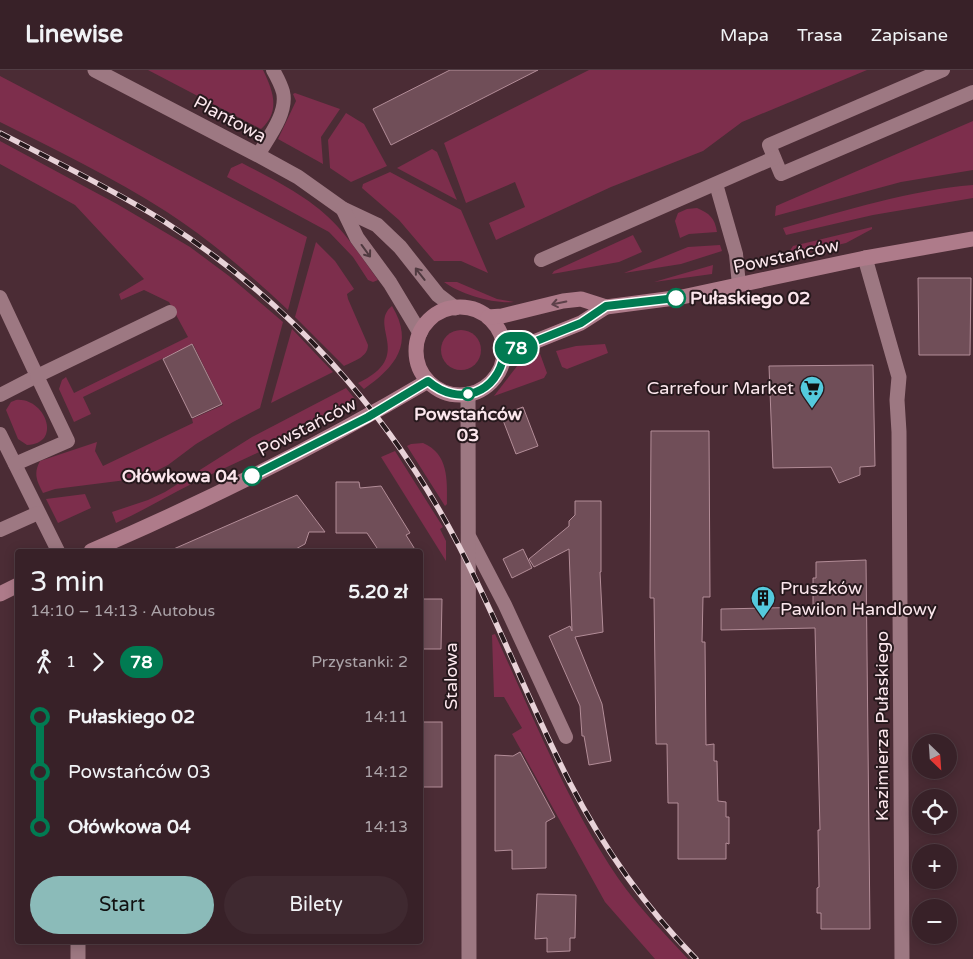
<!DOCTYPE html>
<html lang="pl">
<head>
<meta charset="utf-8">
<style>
	:root { --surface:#382128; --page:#3f2930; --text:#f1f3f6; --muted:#aba3a8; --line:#523e45; --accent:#8bbbb9 }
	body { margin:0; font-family:"Varela Round",sans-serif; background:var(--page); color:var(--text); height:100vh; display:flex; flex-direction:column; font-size:19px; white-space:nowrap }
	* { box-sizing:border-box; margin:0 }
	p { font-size:16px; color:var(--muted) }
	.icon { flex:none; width:28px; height:28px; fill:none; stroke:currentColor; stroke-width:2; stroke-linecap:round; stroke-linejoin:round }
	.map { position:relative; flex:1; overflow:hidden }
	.sheet { position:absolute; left:15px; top:479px; width:408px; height:395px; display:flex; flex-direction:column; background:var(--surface); border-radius:5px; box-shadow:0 2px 12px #0003,0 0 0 1px var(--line) }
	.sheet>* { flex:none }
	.badge { padding:0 10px; border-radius:16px; font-size:18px; line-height:32px }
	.needle { width:32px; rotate:155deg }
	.controls { position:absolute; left:912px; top:664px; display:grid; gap:10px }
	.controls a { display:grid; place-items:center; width:45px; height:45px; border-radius:50%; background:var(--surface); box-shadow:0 2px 12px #0003,0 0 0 1px var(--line); font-size:25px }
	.map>.badge { position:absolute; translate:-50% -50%; box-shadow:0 0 0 2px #fff }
	.legs { display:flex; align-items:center; gap:8px; height:55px; padding:0 15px; font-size:16px }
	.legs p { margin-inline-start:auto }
	.summary { display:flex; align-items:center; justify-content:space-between; height:85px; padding:0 15px }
	h1 { font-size:28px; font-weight:600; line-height:38px }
	.primary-button { display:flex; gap:10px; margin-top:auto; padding:10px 15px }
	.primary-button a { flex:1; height:58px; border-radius:30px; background:var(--accent); color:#111; font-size:20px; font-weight:600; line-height:58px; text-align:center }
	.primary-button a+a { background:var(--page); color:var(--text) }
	ul { padding:0 15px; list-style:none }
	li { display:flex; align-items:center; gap:18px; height:55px; font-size:19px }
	li i { display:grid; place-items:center; width:8px; height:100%; margin:0 6px; background:currentColor }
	li i::after { content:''; width:12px; height:12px; margin:-6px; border:4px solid; border-radius:50%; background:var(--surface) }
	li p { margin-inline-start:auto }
	li:first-child i { background:linear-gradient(#0000 50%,currentColor 0) }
	li:last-child i { background:linear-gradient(currentColor 50%,#0000 0) }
	header { display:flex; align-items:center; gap:30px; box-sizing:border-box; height:70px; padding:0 25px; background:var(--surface); border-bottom:1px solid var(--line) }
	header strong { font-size:24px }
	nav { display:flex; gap:28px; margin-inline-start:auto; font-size:18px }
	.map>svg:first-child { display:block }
</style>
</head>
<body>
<header>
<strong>Linewise</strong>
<nav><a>Mapa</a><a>Trasa</a><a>Zapisane</a></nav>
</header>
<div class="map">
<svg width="973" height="889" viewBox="0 0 973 889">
	<rect width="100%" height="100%" fill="#4b2c35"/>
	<g fill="#7d2e4c">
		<path d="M 148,0 L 263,0 C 273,21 281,41 261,59 Z"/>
		<polygon points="589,0 867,0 742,52 703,81 611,117 496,170 489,153 525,137 515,112 466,133 444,73"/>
		<path d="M 0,6 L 307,167 L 288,240 C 250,204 211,171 167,142 C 114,108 56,80 0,52 Z"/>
		<polygon points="295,23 340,39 321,67 323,94 278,69 296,31 293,24"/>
		<polygon points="346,43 364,54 387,96 351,112 330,98 328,70"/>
		<polygon points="973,51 973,100 901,112 775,146 776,136"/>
		<path d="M 0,71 L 117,134 L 190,177 L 229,206 L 283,252 L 260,338 L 233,352 L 196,374 L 168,395 L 142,408 L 55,419 L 43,423 C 37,411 33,404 40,391 L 97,372 L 95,381 L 103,396 L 193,353 L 192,349 L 223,335 L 193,274 L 83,327 L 91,344 L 74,352 L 59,319 L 62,310 L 66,307 L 74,323 L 188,267 L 169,232 L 144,220 L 121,230 L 119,224 L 144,209 L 75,135 L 0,94 Z"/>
		<polygon points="432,79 437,82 457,130 397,98"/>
		<path d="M 242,93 C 276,111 312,128 338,157 C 353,174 365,192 378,210 L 373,212 L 368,210 L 353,187 L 329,162 L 227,107 L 231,98 Z"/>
		<polygon points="390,102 461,140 488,203 461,191 434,191 399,150 362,118 363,114"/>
		<path d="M 973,115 L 973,128 L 873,145 L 786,165 L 783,158 C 844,141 911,120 973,115 Z"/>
		<path d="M 697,138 C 709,143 715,148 717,162 L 689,164 L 680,168 L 675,151 L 678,143 L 687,139 Z"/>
		<polygon points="872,157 872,159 846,173 791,186 789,182 793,176"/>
		<polygon points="633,165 642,182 619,192 552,204 554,201"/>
		<path d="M 316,172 L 335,191 L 354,219 L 347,224 L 348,229 L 368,275 C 368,287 354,291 344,296 L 295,247 Z"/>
		<polygon points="720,175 722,181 681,194 624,203 688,177"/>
		<polygon points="713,195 712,204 654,212"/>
		<path d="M 444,212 L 457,212 L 497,229 L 514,232 C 493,234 460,224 444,212 Z"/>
		<path d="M 392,236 C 415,274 395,297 364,319 L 358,313 C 416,286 367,256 392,236 Z"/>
		<polygon points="292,259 333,302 271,333"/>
		<circle cx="461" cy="280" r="20"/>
		<polygon points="605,274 608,283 567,299 562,297 556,281 576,276"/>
		<polygon points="539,281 547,303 544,308 494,326 521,291"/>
		<path d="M 346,318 L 355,329 C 311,360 261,381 212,404 C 179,419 149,438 116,453 L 112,442 L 148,430 L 165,422 L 252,367 Z"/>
		<path d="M 16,330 C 45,327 63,374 27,375 L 18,369 L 6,340 L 11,332 Z"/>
		<path d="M 423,373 C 449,384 447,410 447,434 L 445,436 L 407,376 L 411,374 Z"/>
		<polygon points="395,381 443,457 440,459 446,471 446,491 381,387"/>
		<polygon points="85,424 91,438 58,453 46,429"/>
		<path d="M 495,564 C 532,644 568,735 618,808 C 638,837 664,863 688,889 L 655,889 L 605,832 L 512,664 L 522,658 L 504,627 L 494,627 L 492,565 Z"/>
	</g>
	<g fill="#704e58" stroke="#b38d98">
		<polygon points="450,0 538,0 391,75 373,39"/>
		<polygon points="918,208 971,208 970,285 919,285"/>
		<polygon points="192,274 222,334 192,348 163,289"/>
		<polygon points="873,295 875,396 860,397 860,405 839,413 831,397 773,398 769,296"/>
		<polygon points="523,337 538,376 516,384 501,345"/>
		<polygon points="651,361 709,361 710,527 703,527 702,572 705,572 706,675 714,674 714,691 717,691 718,731 726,732 726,747 729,747 729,774 726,773 726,789 678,789 678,733 668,733 667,674 656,674 654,528 650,528"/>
		<polygon points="336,412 359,412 360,418 381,416 410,463 406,465 416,481 379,481 367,463 336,463"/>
		<polygon points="297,425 325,462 309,462 305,474 292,481 169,481"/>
		<polygon points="575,431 601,431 601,502 600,502 603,562 575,567 602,634 611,691 589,695 584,666 582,666 580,636 549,566 570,556 572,561 569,479 534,497 529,489 569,456 569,451 575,445"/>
		<polygon points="523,479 532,498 512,508 503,489"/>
		<polygon points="866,490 870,859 821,859 821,843 817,843 817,818 819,817 818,760 820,760 815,558 721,560 721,539 813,537 813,508 816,508 816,492"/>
		<polygon points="420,529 442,529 441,579 420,579"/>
		<rect x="420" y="652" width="22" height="65"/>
		<polygon points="520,682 555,747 546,752 546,798 512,799 512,780 495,781 495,685 513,686"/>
		<polygon points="537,824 576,825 575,868 570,868 570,881 547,882 547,868 535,869"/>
	</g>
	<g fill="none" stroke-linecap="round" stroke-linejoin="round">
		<g stroke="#9d7882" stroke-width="14">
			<polyline points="943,0 769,75 781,104 973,22"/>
			<path d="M 258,85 C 268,68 288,43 283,22 C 281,15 277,7 273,0"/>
			<polyline points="716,114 736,184 739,215"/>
			<polyline points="541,190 774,88"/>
			<polyline points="0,227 37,306 0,325"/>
			<polyline points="0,364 58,481"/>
			<polyline points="15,394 68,371 37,306 170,242"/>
			<polyline points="0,460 38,443"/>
			<polyline points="470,468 505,535 566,667"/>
		</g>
		<g stroke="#9d7882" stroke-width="15">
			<polyline points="95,0 258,85 298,107 343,139 377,155 400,177 438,225 455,238"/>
			<polyline points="343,139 357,168 390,213 420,263"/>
			<polyline points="865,188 899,307 897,330 899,362 902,889"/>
			<polyline points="468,324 469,889"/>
			<polyline points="78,889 78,871"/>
		</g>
		<g stroke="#ae7b8a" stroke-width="15">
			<circle cx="460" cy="281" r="44"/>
			<polyline points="488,247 502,246 563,231 581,229 606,237 682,227 865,188 973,169"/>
			<polyline points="504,284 581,253 606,237"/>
			<path d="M 91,481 C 207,431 320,375 428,311"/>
			<polyline points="0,524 18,515"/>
		</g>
		<defs>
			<path id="rail" d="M 0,63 C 54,91 110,118 162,150 C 288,230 390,343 459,476 C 499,553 530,635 570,713 C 603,777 646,838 696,889"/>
		</defs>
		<use href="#rail" stroke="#e8d2d8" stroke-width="5.5"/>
		<use href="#rail" stroke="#27191d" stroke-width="4" stroke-dasharray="11" stroke-linecap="butt"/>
	</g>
	<defs><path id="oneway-shaft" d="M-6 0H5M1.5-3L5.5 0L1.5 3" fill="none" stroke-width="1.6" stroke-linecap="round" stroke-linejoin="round" transform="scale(1.25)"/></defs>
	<g stroke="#503a40">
		<use href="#oneway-shaft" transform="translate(366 181) rotate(54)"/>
		<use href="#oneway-shaft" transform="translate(420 204) rotate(-128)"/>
	</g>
	<use stroke="#5d4049" href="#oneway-shaft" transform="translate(559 233) rotate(168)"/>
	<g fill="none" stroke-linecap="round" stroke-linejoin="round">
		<defs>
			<path id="line-1" d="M 252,406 L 368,347 L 428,311 C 459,338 498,323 504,284 L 581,253 L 606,236 L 676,228"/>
		</defs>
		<use href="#line-1" stroke="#fff" stroke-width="11"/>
		<use href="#line-1" stroke="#017b52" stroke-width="8"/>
	</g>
	<defs>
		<symbol id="supermarket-pin" viewBox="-11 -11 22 30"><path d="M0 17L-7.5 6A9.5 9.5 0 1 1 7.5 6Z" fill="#54cadd" stroke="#27191d"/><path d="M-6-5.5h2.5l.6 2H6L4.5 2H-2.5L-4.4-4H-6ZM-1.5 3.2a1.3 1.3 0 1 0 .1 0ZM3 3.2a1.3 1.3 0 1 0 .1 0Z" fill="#111"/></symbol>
		<symbol id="building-pin" viewBox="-11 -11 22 30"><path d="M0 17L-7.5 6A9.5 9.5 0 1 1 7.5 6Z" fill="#54cadd" stroke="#27191d"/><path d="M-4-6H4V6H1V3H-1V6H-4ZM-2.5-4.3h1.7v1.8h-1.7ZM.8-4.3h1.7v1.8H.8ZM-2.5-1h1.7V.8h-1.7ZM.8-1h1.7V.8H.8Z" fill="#111"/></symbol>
	</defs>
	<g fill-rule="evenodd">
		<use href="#supermarket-pin" x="798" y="304" width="28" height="38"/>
		<use href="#building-pin" x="749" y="514" width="28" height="38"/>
	</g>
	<g fill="#fff" stroke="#017b52" stroke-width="2.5">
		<circle cx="676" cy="228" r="9"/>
		<circle cx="468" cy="324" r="6"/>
		<circle cx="252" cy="406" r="9"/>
	</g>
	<g text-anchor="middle" stroke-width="4" stroke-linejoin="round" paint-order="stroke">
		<g font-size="18" fill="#fce7ed" stroke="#27191d">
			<text transform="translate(230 49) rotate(28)" y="6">Plantowa</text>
			<text transform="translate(786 186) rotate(-12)" y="6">Powstańców</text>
			<text transform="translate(307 357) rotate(-27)" y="6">Powstańców</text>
			<text transform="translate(451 606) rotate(-90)" y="6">Stalowa</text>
			<text transform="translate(882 656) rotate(-90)" y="6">Kazimierza Pułaskiego</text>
		</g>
		<g font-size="18" font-weight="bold" fill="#fce7ed" stroke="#27191d" text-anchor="start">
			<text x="690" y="234">Pułaskiego 02</text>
			<text x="468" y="350" text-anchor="middle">Powstańców<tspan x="468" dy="21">03</tspan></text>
			<text x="238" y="412" text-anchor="end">Ołówkowa 04</text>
		</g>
		<g font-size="18" fill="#fce7ed" stroke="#27191d" text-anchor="end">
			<text x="794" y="324">Carrefour Market</text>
			<text x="780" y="524" text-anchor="start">Pruszków<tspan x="780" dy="21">Pawilon Handlowy</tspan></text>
		</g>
	</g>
</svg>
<div class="controls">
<a><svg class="needle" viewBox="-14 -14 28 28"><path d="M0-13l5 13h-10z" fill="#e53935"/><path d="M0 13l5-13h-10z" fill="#aba3a8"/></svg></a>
<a><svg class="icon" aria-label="locate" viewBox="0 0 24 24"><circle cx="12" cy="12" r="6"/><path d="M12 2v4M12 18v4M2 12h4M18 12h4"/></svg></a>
<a>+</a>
<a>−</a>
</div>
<b class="badge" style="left:516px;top:278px;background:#017b52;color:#fff">78</b>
<section class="sheet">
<div class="summary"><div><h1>3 min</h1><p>14:10 – 14:13 · Autobus</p></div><b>5.20 zł</b></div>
<div class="legs"><svg class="icon" aria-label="walk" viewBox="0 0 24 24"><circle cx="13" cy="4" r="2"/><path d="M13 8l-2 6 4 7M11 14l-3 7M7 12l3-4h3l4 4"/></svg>1<svg class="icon" aria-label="forward" viewBox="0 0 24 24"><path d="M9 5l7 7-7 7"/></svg><b class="badge" style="background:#017b52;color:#fff">78</b><p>Przystanki: 2</p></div>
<ul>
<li><i style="color:#017b52"></i><b>Pułaskiego 02</b><p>14:11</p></li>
<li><i style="color:#017b52"></i><span>Powstańców 03</span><p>14:12</p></li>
<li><i style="color:#017b52"></i><b>Ołówkowa 04</b><p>14:13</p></li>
</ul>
<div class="primary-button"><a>Start</a><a>Bilety</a></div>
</section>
</div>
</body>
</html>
